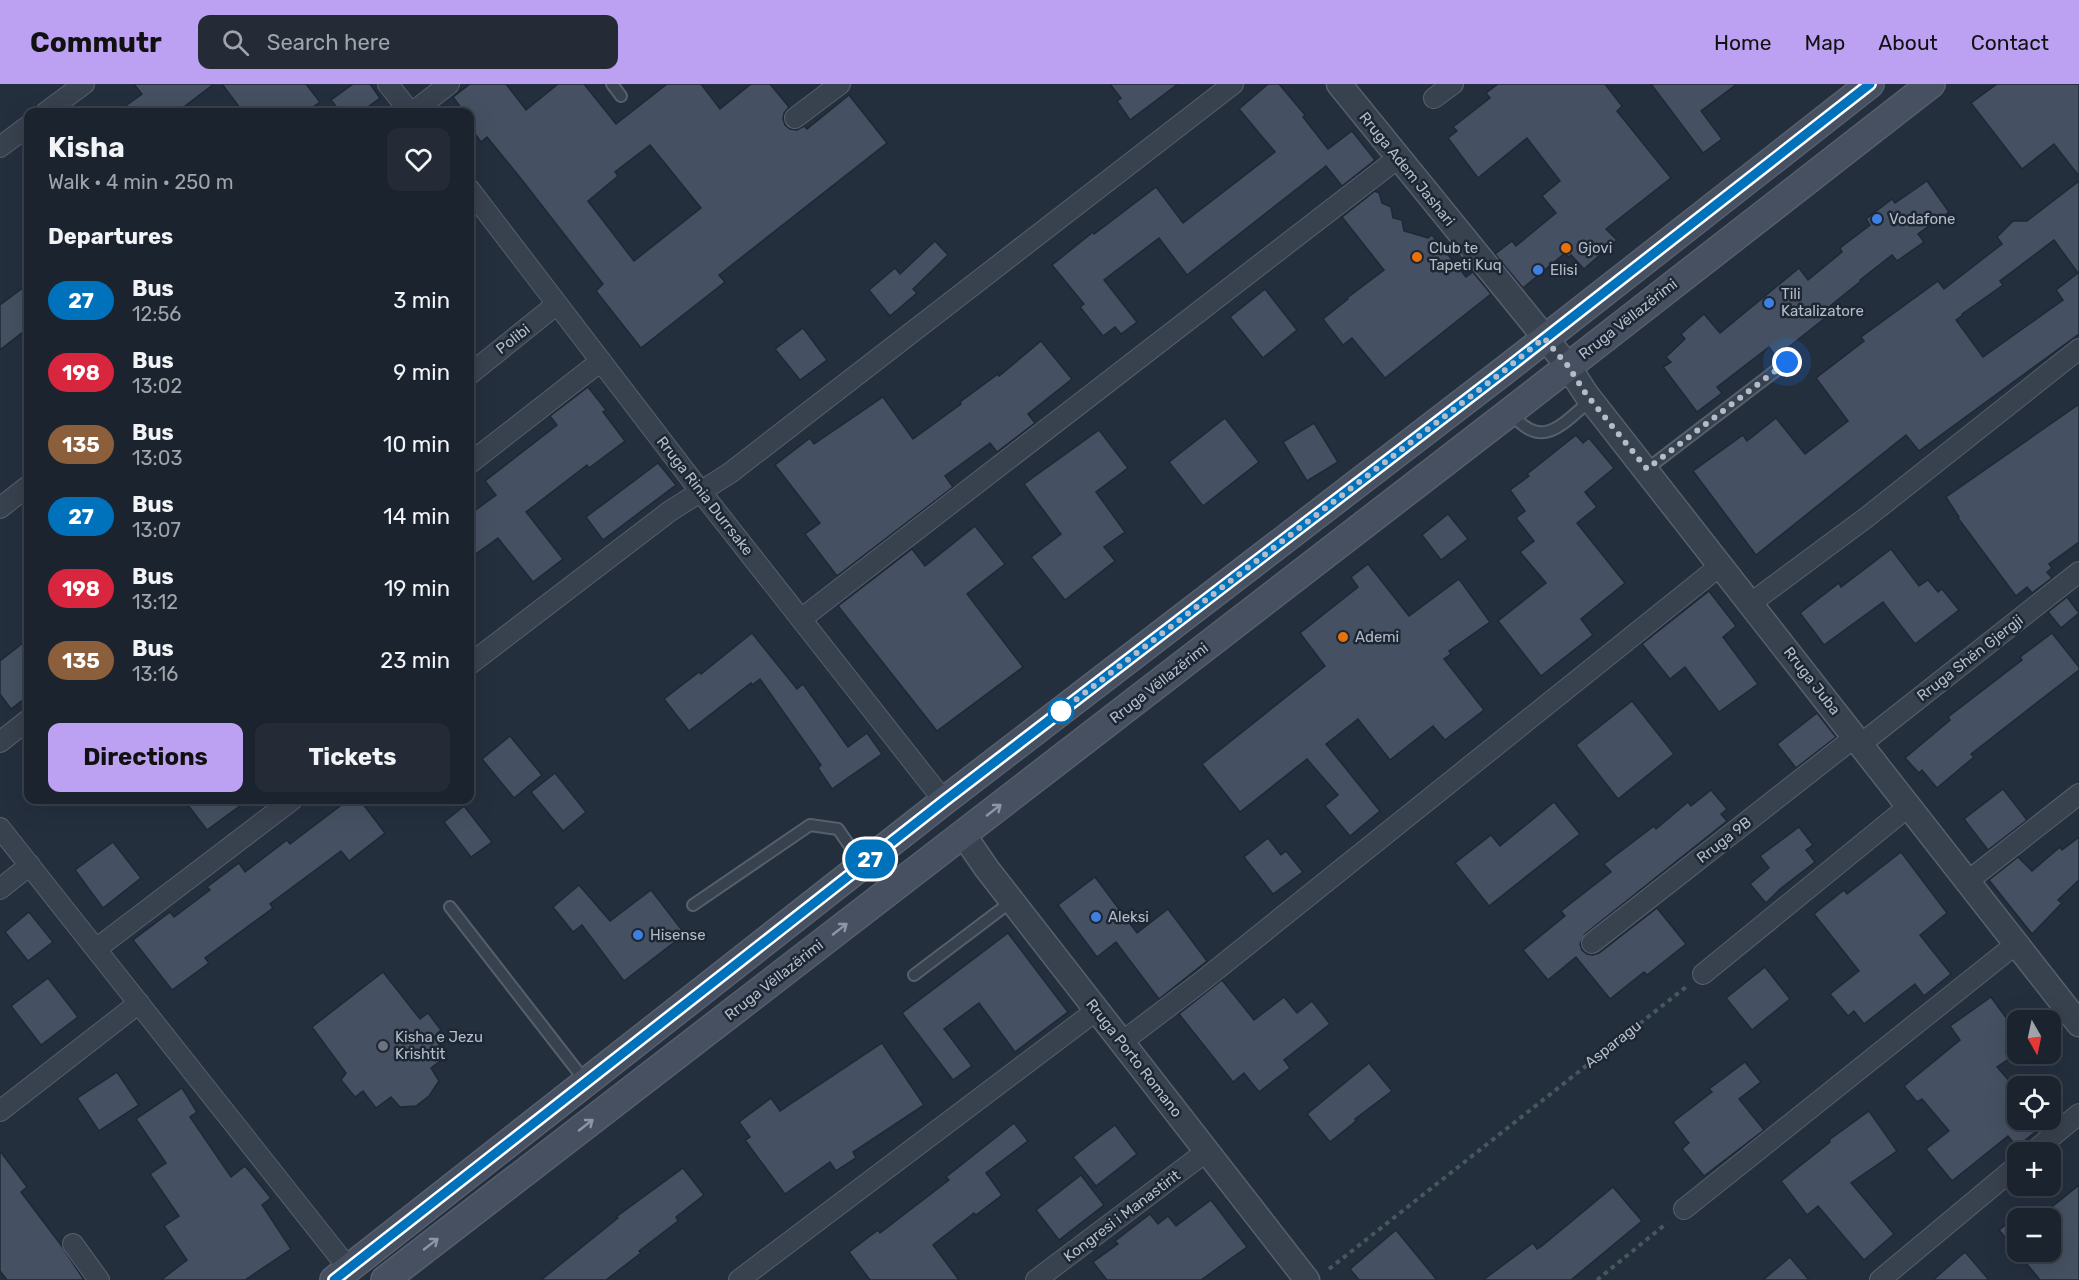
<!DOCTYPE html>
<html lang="en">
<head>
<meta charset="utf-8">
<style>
	:root { --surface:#1b232e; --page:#242b36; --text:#f1f3f6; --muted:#a0a4aa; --line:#39404a; --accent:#bca0f2 }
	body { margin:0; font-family:Rubik,sans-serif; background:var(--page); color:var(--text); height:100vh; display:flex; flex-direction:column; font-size:22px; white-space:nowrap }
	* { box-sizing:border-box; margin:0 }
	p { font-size:20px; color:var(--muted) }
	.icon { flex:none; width:33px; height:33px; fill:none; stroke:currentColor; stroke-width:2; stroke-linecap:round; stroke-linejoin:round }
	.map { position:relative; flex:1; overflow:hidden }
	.panel { position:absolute; left:24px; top:24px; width:450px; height:696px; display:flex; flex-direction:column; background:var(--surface); border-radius:12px; box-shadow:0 6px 24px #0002,0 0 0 2px var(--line) }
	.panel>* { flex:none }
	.badge { padding:0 12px; border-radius:20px; font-size:21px; line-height:39px }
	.needle { width:39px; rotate:171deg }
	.tools { position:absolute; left:2007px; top:926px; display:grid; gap:12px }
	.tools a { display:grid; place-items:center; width:54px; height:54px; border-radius:12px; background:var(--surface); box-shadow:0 6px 24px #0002,0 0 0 2px var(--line); font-size:30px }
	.you { position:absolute; width:30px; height:30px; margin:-15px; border:4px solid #fff; border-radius:50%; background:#1a73e8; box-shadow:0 0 0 9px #1a73e833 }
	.map>.badge { position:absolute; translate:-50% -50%; box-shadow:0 0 0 3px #fff }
	h2 { padding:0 24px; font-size:22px; line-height:54px }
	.round { display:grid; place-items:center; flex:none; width:63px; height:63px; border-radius:12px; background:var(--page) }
	.overview { display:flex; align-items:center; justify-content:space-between; height:102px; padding:0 24px }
	h1 { font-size:28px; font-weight:700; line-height:45px }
	.action { display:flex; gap:12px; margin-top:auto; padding:12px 24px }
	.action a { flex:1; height:69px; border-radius:12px; background:var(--accent); color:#111; font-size:24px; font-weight:700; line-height:69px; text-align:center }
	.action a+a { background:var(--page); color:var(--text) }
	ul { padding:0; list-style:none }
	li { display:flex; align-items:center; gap:18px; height:72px; padding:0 24px }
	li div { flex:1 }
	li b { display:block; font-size:22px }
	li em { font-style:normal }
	li .badge { min-width:66px; font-weight:700; text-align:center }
	header { display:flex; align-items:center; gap:36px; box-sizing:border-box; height:84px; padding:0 30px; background:var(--accent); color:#111 }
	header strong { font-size:28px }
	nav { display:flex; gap:33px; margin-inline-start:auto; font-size:21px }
	.search { width:420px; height:54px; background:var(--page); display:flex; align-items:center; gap:15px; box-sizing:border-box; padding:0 21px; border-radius:12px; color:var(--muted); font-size:22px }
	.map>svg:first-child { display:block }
</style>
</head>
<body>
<header>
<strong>Commutr</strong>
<div class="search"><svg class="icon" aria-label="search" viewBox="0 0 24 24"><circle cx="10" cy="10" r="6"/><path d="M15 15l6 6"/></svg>Search here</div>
<nav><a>Home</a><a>Map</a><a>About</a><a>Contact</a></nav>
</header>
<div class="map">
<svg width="2079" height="1196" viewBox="0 0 2079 1196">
	<rect width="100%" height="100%" fill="#242f3e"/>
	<g fill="#455162" stroke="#1f2835" stroke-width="1.5" fill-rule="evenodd">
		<polygon points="134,0 214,0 177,28 117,28 142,10"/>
		<polygon points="222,0 306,0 320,18 306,28 243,28"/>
		<polygon points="353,0 370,0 380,14 361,28 340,28 331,16"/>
		<path d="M 470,0 L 506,0 L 526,26 L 558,0 L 584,0 L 616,40 L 667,0 L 701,0 L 720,25 L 751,0 L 770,0 L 789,23 L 784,29 L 783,35 L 785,41 L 790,45 L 797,46 L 804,42 L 807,45 L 849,11 L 887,59 L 719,191 L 725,198 L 641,264 L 596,207 L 603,200 L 522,96 L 487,53 L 481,58 L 470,43 L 470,28 L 464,28 L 453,13 ZM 650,61 L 701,124 L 634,177 L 588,117 L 618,92 L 615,88 Z"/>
		<polygon points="1110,0 1178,0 1130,36 1117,17 1121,14"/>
		<polygon points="1268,0 1279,0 1305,31 1303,33 1328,65 1352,47 1375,76 1342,102 1326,82 1187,191 1159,154 1104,196 1137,238 1121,250 1115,243 1103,252 1080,223 1084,220 1052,181 1093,148 1094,150 1156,103 1183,139 1275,68 1239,25"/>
		<polygon points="1498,0 1605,0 1622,22 1617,27 1671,94 1606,145 1617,156 1584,185 1571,171 1568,173 1565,169 1523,204 1495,170 1512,157 1516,162 1556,129 1542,112 1560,97 1527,54 1478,94 1448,54 1457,47 1453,43 1490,14 1486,9"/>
		<polygon points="1651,0 1737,0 1701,27 1722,55 1703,69"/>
		<polygon points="1997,0 2079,0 2079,92 2054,60 2022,85 1971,19"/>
		<polygon points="1927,97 1949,128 1918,150 1924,158 1897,177 1892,171 1860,196 1861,197 1830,222 1834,227 1776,273 1769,263 1717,303 1722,309 1697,328 1663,283 1671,278 1666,273 1685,255 1681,250 1704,230 1720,249 1799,184 1808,196 1842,168 1840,164 1870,141 1866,135 1892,115 1895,119"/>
		<path d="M 2079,97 L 2079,250 L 1919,367 L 1906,351 L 1756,471 L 1693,387 L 1743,351 L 1747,357 L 1776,334 L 1805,370 L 1848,337 L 1816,294 L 1864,257 L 1861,253 L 1938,197 L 1944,205 L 2002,160 L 1997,153 L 2013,137 L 2027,137 ZM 2054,156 L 2078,189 L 2056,206 L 2063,216 L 1983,273 L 1956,236 L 1963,231 L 1962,230 L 2003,201 L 2000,197 Z"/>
		<polygon points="1375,107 1379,109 1382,119 1391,123 1393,134 1402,136 1404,147 1428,154 1432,151 1466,193 1473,188 1491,210 1385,294 1352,254 1343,261 1323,235 1348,215 1347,214 1384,186 1342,133"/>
		<polygon points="935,157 948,171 913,205 917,209 890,232 869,206 895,184 900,190"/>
		<polygon points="28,200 28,244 0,266 0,221"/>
		<polygon points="1265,205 1297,246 1263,274 1230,233"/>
		<polygon points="803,244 827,276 800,296 775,265"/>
		<polygon points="1041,257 1072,295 1028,330 1035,339 997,368 990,359 945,392 953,403 837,492 805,450 820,439 775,381 810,354 814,360 883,313 913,355 961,320 960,318 998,290 999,292"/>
		<polygon points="588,303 606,326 603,328 625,357 589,384 587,381 526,428 563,475 533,498 498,454 470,474 470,430 496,411 485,397 557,341 550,332"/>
		<polygon points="2079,320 2079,458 2049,480 2052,484 2047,488 2052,494 2032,509 2027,503 2016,512 1958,434 1959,433 1946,413"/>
		<polygon points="1225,334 1259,378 1203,422 1169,378"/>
		<polygon points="1314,339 1338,378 1307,397 1283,358"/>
		<polygon points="1099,346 1128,384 1096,408 1125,448 1104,463 1115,477 1065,516 1031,473 1061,450 1024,400"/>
		<polygon points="1576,351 1583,359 1589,354 1614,384 1585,408 1597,423 1577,439 1625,499 1581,535 1593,551 1541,592 1498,537 1546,499 1520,468 1534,457 1516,434 1525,427 1510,406 1529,392 1527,390"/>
		<polygon points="658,379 676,401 603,456 586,433"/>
		<polygon points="1448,430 1468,455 1441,476 1422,451"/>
		<polygon points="975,442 1005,480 967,510 1023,583 937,647 838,522 912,465 925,482"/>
		<polygon points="1891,465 1919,502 1928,496 1938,508 1942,505 1959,526 1915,560 1883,518 1824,561 1800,529 1839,499 1841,503"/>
		<polygon points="1368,480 1409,532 1459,495 1490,538 1449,567 1451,570 1444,575 1484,626 1445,656 1433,642 1390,676 1358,635 1326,660 1380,727 1350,752 1325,722 1338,711 1307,675 1240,728 1202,680 1325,582 1300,549 1358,503 1351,493"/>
		<polygon points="1709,507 1736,542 1723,553 1758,600 1719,628 1685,583 1670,595 1642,560"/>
		<polygon points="2067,513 2079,529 2061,544 2048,528"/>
		<polygon points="752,549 797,605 803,600 848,663 867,649 882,670 832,705 818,684 821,681 760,595 752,601 751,599 689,647 664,615 699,588 701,590"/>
		<polygon points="2052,549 2079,583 2079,586 1971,670 1974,673 1937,704 1922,686 1919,689 1905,674 1950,636 1948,633 2022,576 2020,573"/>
		<polygon points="28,555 28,612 11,625 0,610 0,577"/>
		<polygon points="1632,617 1674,670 1618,715 1576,661"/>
		<polygon points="1817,629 1836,653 1796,684 1777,660"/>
		<polygon points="510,652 542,691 514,714 482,675"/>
		<polygon points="555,689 586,728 563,747 531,708"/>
		<polygon points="2003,705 2027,736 1988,766 1964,735"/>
		<polygon points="1711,706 1727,725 1721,730 1727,737 1585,850 1580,860 1582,866 1587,870 1593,871 1599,869 1657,824 1686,860 1647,891 1644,888 1610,915 1576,873 1548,896 1523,866 1565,832 1561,827 1611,788 1604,780 1654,742 1656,745 1688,718 1691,722"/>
		<polygon points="184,716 248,716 207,746"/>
		<polygon points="348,716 360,716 385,749 349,777 341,767 270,820 273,824 205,874 209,879 172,906 133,856 170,828 174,833 210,806 207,803 239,779 245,788 287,756 290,760"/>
		<polygon points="1554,718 1580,750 1489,822 1455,779 1491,751 1500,762"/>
		<polygon points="464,722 492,758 471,773 444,738"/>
		<polygon points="1799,743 1813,761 1806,766 1815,778 1780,805 1766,819 1750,800 1769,784 1760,772"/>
		<polygon points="2079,753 2079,796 2058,816 2062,819 2032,850 1989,796 2018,773 2032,787 2060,763 2062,766"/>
		<polygon points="1268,754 1281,771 1286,767 1303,788 1273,810 1244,773"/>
		<polygon points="113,758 141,794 103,824 75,786"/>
		<polygon points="1901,768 1947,829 1920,851 1951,890 1924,912 1915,900 1864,940 1854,927 1848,932 1830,910 1859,887 1814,830 1844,806 1847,810"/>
		<polygon points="1095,793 1137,849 1168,825 1207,877 1159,915 1116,858 1097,873 1058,821"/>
		<polygon points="579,801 610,837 651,806 685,850 624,897 582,841 573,848 553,823"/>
		<polygon points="29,828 53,858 28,877 5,848"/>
		<polygon points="1008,849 1068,928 1015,968 979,919 944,945 972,982 953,996 902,929"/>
		<polygon points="1765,883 1790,915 1752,946 1726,914"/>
		<polygon points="383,888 420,935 428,929 441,946 434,953 447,972 431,984 439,997 429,1012 416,1022 400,1023 391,1013 376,1024 363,1007 355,1013 341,996 346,989 312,943"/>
		<polygon points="48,894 78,933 41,961 11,922"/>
		<polygon points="1222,896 1254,936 1284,913 1297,929 1312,917 1330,940 1284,976 1290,984 1259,1008 1244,989 1233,998 1179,930"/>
		<polygon points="1991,913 2018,950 2018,969 1997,983 2018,1007 2018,1035 2051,1035 2017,1063 2008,1052 1952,1097 1926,1065 1949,1047 1922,1015 1917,1018 1904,1002 1960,956 1950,942"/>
		<polygon points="882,959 924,1021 853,1068 856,1074 836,1087 830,1078 785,1110 745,1056 750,1053 739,1038 771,1014 780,1027"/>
		<polygon points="1745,978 1761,998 1739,1015 1764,1046 1704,1092 1682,1065 1689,1059 1673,1038 1712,1008 1709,1005"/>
		<polygon points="1369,979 1392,1007 1355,1035 1356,1037 1330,1058 1307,1030"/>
		<polygon points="117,988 139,1021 99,1047 77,1014"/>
		<polygon points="182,1004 197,1028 190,1033 231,1093 245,1082 271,1114 262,1121 291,1165 245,1196 161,1196 187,1176 164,1142 179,1132 150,1090 166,1079 136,1035"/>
		<polygon points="1869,1027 1897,1067 1851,1099 1894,1150 1864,1176 1818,1122 1807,1131 1781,1097 1830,1058 1829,1056"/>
		<polygon points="1014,1039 1028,1057 986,1089 1002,1111 976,1131 974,1129 933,1161 959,1196 870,1196 849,1168 878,1146 880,1149 949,1096 946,1093"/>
		<polygon points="1115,1041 1137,1070 1096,1102 1073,1073"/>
		<polygon points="0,1067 27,1103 21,1108 61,1161 84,1196 7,1196 0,1187"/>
		<polygon points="683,1084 704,1111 676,1133 678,1137 639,1167 641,1169 606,1196 541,1196 618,1134 616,1133"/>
		<polygon points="1081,1091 1104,1121 1059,1156 1036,1126"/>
		<path d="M 2079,1101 L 2079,1196 L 2040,1196 L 1999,1146 L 2029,1123 L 2038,1134 ZM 2018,1134 L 2050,1134 L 2050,1167 L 2018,1167 Z"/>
		<polygon points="1613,1103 1642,1137 1571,1196 1483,1196 1533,1159 1537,1165 1542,1162"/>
		<polygon points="1211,1116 1247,1163 1201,1196 1107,1196 1093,1178 1118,1160 1115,1157 1150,1130 1158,1140 1168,1132 1176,1142"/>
		<polygon points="1396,1146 1437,1196 1359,1196 1350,1185"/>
		<polygon points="1965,1168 1989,1196 1933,1196"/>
		<polygon points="1790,1173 1809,1196 1763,1196"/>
	</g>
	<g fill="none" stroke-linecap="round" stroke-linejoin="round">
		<defs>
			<g id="service">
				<polyline points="612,0 621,12"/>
				<path d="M 1511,329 C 1542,368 1562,340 1591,316"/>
				<polyline points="1647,385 1787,278"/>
				<polyline points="693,821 810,741 838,745 863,781"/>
				<polyline points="450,823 586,998"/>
				<polyline points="914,891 1012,817"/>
			</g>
			<g id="minor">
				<polyline points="388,0 410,28"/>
				<polyline points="1434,14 1453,0"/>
				<polyline points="46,28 84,0"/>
				<polyline points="413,28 449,0"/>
				<polyline points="795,34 840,0"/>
				<polyline points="0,63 28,42"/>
				<polyline points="470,106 701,408 944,717"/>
				<polyline points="470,290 557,220"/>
				<polyline points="470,379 601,277"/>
				<polyline points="0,424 28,402"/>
				<polyline points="1751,519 1867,433 2079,265"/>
				<polyline points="801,535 1398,74"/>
				<polyline points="470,580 670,427 730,389 1233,0"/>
				<polyline points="0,658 28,636"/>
				<polyline points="1861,660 2079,488"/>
				<polyline points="0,744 349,1185"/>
				<polyline points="1968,797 2079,710"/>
				<polyline points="0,805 30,781"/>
				<polyline points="1592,859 1855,653"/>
				<polyline points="96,865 292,716"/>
				<polyline points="1703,890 1909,722"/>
				<polyline points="1122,958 1201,898 1721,481"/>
				<polyline points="0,1027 139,919"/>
				<polyline points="2033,1068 2079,1030"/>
				<polyline points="1684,1125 2016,860"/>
				<polyline points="73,1160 99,1196"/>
				<polyline points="739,1196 1097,926"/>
				<polyline points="1036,1196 1207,1067"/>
				<polyline points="1880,1196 2018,1081"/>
			</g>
			<g id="tertiary">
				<polyline points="1339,0 1568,282 1586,310 2079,940"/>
				<polyline points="963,750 987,785 1307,1196"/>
			</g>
			<g id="secondary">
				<polyline points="334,1196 944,717 1505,286 1870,0"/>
				<polyline points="385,1196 1510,328 1931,0"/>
			</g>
		</defs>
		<use href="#service" stroke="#565f6c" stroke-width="14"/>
		<use href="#minor" stroke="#565f6c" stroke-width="22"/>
		<use href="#tertiary" stroke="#565f6c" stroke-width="27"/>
		<use href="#secondary" stroke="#565f6c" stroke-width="30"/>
		<g stroke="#44595c" stroke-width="4" stroke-dasharray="4.5 4.5" stroke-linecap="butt">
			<polyline points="1329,1185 1686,903"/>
			<polyline points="1597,1196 1667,1139"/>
		</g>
		<use href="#service" stroke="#38414e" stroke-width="10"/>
		<use href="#minor" stroke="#38414e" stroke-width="20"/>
		<use href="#tertiary" stroke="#38414e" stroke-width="24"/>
		<use href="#secondary" stroke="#465061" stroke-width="27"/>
	</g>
	<defs><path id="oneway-shaft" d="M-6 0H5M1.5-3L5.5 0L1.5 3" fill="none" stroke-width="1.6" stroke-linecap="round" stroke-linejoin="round" transform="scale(1.5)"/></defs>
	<g stroke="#8e96a5">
		<use href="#oneway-shaft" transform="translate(994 726) rotate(-38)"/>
		<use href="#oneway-shaft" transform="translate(840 845) rotate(-38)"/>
		<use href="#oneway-shaft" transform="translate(586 1041) rotate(-38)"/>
		<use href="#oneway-shaft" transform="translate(431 1160) rotate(-38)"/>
	</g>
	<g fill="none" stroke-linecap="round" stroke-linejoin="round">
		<defs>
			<polyline id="line" points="334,1196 944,717 1505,286 1870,0"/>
		</defs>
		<use href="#line" stroke="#fff" stroke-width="14"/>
		<use href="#line" stroke="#0072bc" stroke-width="9"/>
		<polyline stroke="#b4bcc9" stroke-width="6" stroke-dasharray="0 10.8" points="1061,627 1056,631 1505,286 1544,254 1568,282 1586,310 1647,385 1787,278"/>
	</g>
	<g fill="#3f7fe0" stroke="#1d2633" stroke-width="2">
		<circle cx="1877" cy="135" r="6"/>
		<circle cx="1538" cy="186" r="6"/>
		<circle cx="1769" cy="219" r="6"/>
		<circle cx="1096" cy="833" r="6"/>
		<circle cx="638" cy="851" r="6"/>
	</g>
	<g fill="#e8710a" stroke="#1d2633" stroke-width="2">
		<circle cx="1566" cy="164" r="6"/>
		<circle cx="1417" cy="173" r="6"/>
		<circle cx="1343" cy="553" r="6"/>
	</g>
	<circle fill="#fff" stroke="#0072bc" stroke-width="3" cx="1061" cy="627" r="12"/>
	<circle fill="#6b7280" stroke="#1d2633" stroke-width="2" cx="383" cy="962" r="6"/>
	<g text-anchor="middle" stroke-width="5" stroke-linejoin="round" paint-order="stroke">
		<g font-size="15" fill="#b4bcc9" stroke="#1d2633">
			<text transform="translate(1407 85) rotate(51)" y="5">Rruga Adem Jashari</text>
			<text transform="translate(1628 235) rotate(-38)" y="5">Rruga Vëllazërimi</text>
			<text transform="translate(513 255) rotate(-38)" y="5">Polibi</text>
			<text transform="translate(705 412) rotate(52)" y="5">Rruga Rinia Durrsake</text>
			<text transform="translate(1970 574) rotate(-38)" y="5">Rruga Shën Gjergji</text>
			<text transform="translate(1812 597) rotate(52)" y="5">Rruga Juba</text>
			<text transform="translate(1159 599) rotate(-38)" y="5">Rruga Vëllazërimi</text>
			<text transform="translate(1724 756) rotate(-38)" y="5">Rruga 9B</text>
			<text transform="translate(774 896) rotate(-38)" y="5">Rruga Vëllazërimi</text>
			<text transform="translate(1613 960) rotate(-38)" y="5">Asparagu</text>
			<text transform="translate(1134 974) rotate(52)" y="5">Rruga Porto Romano</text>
			<text transform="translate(1122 1132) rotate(-37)" y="5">Kongresi i Manastirit</text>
		</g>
		<g font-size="15" fill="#b4bcc9" stroke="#1d2633" text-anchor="start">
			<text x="1889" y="140">Vodafone</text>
			<text x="1429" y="169">Club te<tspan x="1429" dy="17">Tapeti Kuq</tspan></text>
			<text x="1578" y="169">Gjovi</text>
			<text x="1550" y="191">Elisi</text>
			<text x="1781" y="215">Tili<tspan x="1781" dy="17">Katalizatore</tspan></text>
			<text x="1355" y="558">Ademi</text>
			<text x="1108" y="838">Aleksi</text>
			<text x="650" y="856">Hisense</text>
			<text x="395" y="958">Kisha e Jezu<tspan x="395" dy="17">Krishtit</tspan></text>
		</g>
	</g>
</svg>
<div class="tools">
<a><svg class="needle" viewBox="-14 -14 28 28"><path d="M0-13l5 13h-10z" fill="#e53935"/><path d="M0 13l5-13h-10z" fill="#a0a4aa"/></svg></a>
<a><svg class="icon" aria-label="locate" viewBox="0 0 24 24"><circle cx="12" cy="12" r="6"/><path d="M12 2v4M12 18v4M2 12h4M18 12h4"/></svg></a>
<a>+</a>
<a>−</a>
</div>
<div class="you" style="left:1787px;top:278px"></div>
<b class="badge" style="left:870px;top:775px;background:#0072bc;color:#fff">27</b>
<section class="panel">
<div class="overview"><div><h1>Kisha</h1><p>Walk · 4 min · 250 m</p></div><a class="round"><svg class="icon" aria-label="heart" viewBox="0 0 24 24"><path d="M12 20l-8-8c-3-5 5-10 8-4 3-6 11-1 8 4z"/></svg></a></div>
<h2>Departures</h2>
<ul>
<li><span class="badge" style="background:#0072bc;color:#fff">27</span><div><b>Bus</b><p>12:56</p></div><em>3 min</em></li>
<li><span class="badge" style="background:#d7263d;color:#fff">198</span><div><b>Bus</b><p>13:02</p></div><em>9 min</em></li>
<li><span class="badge" style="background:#8b5e3c;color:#fff">135</span><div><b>Bus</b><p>13:03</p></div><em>10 min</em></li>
<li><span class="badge" style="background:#0072bc;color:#fff">27</span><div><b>Bus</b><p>13:07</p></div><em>14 min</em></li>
<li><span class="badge" style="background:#d7263d;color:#fff">198</span><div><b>Bus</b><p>13:12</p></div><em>19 min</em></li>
<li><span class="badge" style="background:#8b5e3c;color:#fff">135</span><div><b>Bus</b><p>13:16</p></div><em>23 min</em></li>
</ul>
<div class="action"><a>Directions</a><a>Tickets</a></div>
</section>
</div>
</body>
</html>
